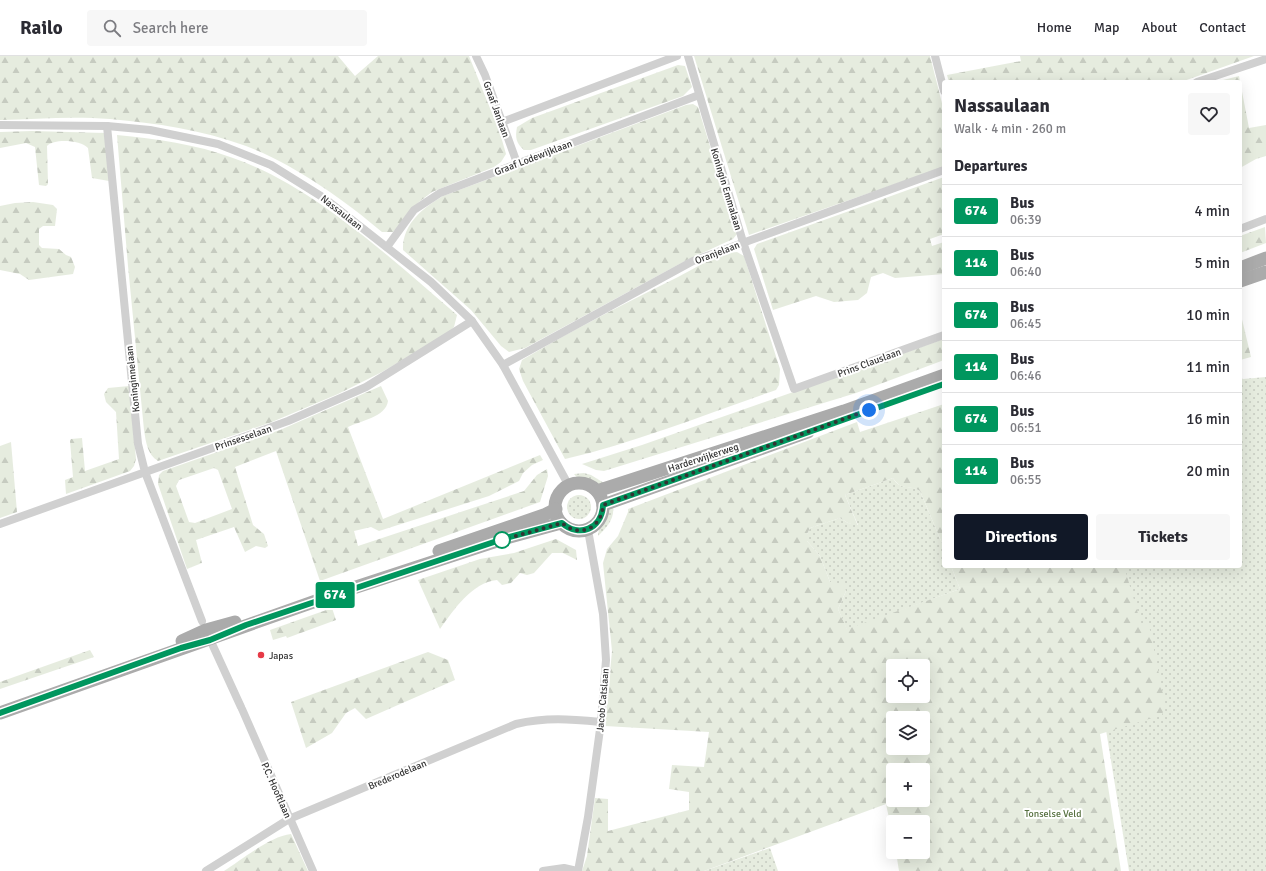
<!DOCTYPE html>
<html lang="en">
<head>
<meta charset="utf-8">
<style>
	:root { --surface:#fff; --page:#f7f7f7; --text:#2b2b33; --muted:#7c7c81; --line:#e1e1e2; --accent:#111827 }
	body { margin:0; font-family:Signika,sans-serif; background:var(--page); color:var(--text); height:100vh; display:flex; flex-direction:column; font-size:15px; white-space:nowrap }
	* { box-sizing:border-box; margin:0 }
	p { font-size:13px; color:var(--muted) }
	.icon { flex:none; width:22px; height:22px; fill:none; stroke:currentColor; stroke-width:2; stroke-linecap:round; stroke-linejoin:round }
	.map { position:relative; flex:1; overflow:hidden }
	.drawer { position:absolute; left:942px; top:24px; width:300px; height:488px; display:flex; flex-direction:column; background:var(--surface); border-radius:4px; box-shadow:0 4px 16px #0002 }
	.drawer>* { flex:none }
	.badge { padding:0 8px; border-radius:3px; font-size:14px; line-height:26px }
	.tools { position:absolute; left:886px; top:603px; display:grid; gap:8px }
	.tools a { display:grid; place-items:center; width:44px; height:44px; border-radius:4px; background:var(--surface); box-shadow:0 4px 16px #0002; font-size:20px }
	.you { position:absolute; width:20px; height:20px; margin:-10px; border:3px solid #fff; border-radius:50%; background:#1a73e8; box-shadow:0 0 0 6px #1a73e833 }
	.map>.badge { position:absolute; translate:-50% -50%; box-shadow:0 0 0 2px #fff }
	h2 { padding:0 12px; font-size:15px; line-height:36px }
	.round { display:grid; place-items:center; flex:none; width:42px; height:42px; border-radius:4px; background:var(--page) }
	.head { display:flex; align-items:center; justify-content:space-between; height:68px; padding:0 12px }
	h1 { font-size:19px; font-weight:700; line-height:30px }
	.primary-button { display:flex; gap:8px; margin-top:auto; padding:8px 12px }
	.primary-button a { flex:1; height:46px; border-radius:4px; background:var(--accent); color:#fff; font-size:16px; font-weight:700; line-height:46px; text-align:center }
	.primary-button a+a { background:var(--page); color:var(--text) }
	ul { padding:0; list-style:none }
	li { display:flex; align-items:center; gap:12px; height:52px; padding:0 12px; border-top:1px solid var(--line) }
	li div { flex:1 }
	li b { display:block; font-size:15px }
	li em { font-style:normal }
	li .badge { min-width:44px; font-weight:700; text-align:center }
	header { display:flex; align-items:center; gap:24px; box-sizing:border-box; height:56px; padding:0 20px; background:var(--surface); border-bottom:1px solid var(--line) }
	header strong { font-size:19px }
	nav { display:flex; gap:22px; margin-inline-start:auto; font-size:14px }
	.search { width:280px; height:36px; background:var(--page); display:flex; align-items:center; gap:10px; box-sizing:border-box; padding:0 14px; border-radius:4px; color:var(--muted); font-size:15px }
	.map>svg:first-child { display:block }
</style>
</head>
<body>
<header>
<strong>Railo</strong>
<div class="search"><svg class="icon" aria-label="search" viewBox="0 0 24 24"><circle cx="10" cy="10" r="6"/><path d="M15 15l6 6"/></svg>Search here</div>
<nav><a>Home</a><a>Map</a><a>About</a><a>Contact</a></nav>
</header>
<div class="map">
<svg width="1266" height="815" viewBox="0 0 1266 815">
	<defs>
		<pattern id="green-dots" width="8" height="8" patternUnits="userSpaceOnUse"><rect width="8" height="8" fill="#e6ecdf"/><path d="M2 2h.1M6 6h.1" fill="none" stroke="#c6cbc0" stroke-width="1.8" stroke-linecap="round"/></pattern>
		<pattern id="forest-firs" width="22" height="20" patternUnits="userSpaceOnUse"><rect width="22" height="20" fill="#e6ecdf"/><path d="M5 1l3.5 6h-7zM16 11l3.5 6h-7z" fill="#c6cbc0"/></pattern>
	</defs>
	<rect width="100%" height="100%" fill="#fff"/>
	<g fill="url(#green-dots)">
		<polygon points="1266,321 1266,815 1129,815 1105,668 1117,510 1240,510 1240,322 1243,323"/>
		<path d="M 584,417 L 591,419 L 604,427 C 594,431 580,426 574,418 Z"/>
		<path d="M 893,422 C 900,435 910,428 920,435 L 944,492 L 944,510 L 951,510 L 960,533 L 847,574 L 838,553 L 846,535 L 830,526 L 820,500 L 807,485 L 807,478 L 810,472 L 840,462 L 848,467 L 858,469 L 845,439 Z"/>
		<circle cx="579" cy="451" r="12"/>
		<path d="M 613,450 C 615,463 606,472 598,480 C 599,468 604,457 613,450 Z"/>
		<polygon points="770,792 778,815 704,815"/>
	</g>
	<g fill="url(#forest-firs)" fill-rule="evenodd">
		<path d="M 0,0 L 338,0 L 355,20 L 378,0 L 469,0 L 500,77 L 506,98 L 501,106 L 494,111 L 432,136 L 419,146 L 393,176 L 382,176 C 345,144 292,107 246,90 C 202,74 156,67 110,63 C 73,60 36,63 0,64 Z"/>
		<polygon points="694,0 930,0 944,55 944,111 749,179"/>
		<polygon points="1020,0 1254,0 1181,26 949,26 947,19 1021,5"/>
		<path d="M 678,9 L 685,10 L 692,31 L 683,40 L 531,94 L 524,94 C 516,87 515,82 517,71 L 532,62 Z"/>
		<polygon points="1239,20 1249,72 1266,69 1266,100 1256,103 1240,112 1240,26 1215,26"/>
		<path d="M 693,48 L 698,51 L 737,178 L 733,183 L 685,205 L 525,292 L 509,296 L 501,290 L 471,254 L 403,194 C 402,168 423,152 443,140 L 686,49 Z"/>
		<path d="M 32,75 L 105,77 L 109,125 L 92,122 L 88,92 C 81,84 54,82 47,90 L 48,128 L 46,130 L 39,129 L 35,91 L 26,87 L 0,92 L 0,76 Z"/>
		<path d="M 117,79 C 156,83 196,88 233,102 C 311,129 387,199 449,252 L 457,259 L 454,271 L 448,277 L 382,316 L 338,338 L 272,366 L 158,405 C 147,398 146,386 144,374 L 128,210 Z"/>
		<polygon points="944,121 944,178 930,183 932,190 944,186 944,218 895,222 883,217 871,221 867,237 858,244 834,246 816,240 773,254 754,193 757,188"/>
		<polygon points="33,146 53,149 57,153 55,170 43,170 39,173 39,189 42,192 59,193 66,199 71,201 75,211 73,218 29,224 20,218 0,214 0,150 15,147"/>
		<polygon points="1265,171 1266,187 1240,197 1240,180"/>
		<path d="M 737,196 L 744,200 L 780,313 L 779,329 L 776,334 C 706,358 637,386 565,403 L 523,325 L 519,313 L 522,304 C 572,274 626,247 678,221 C 696,212 717,197 737,196 Z"/>
		<polygon points="1240,255 1251,301 1240,304"/>
		<polygon points="944,283 944,304 856,337 604,415 596,414 582,408 642,389"/>
		<polygon points="129,330 136,403 134,410 130,415 66,438 65,424 73,421 70,385 71,383 82,382 85,415 119,403 116,356 106,346 104,338 108,332"/>
		<path d="M 381,330 L 388,345 C 386,361 360,365 348,371 L 383,463 L 540,399 L 543,404 L 532,409 L 523,417 L 519,425 L 489,440 L 379,475 L 371,471 L 354,475 L 358,490 L 524,435 L 537,419 L 547,413 L 548,420 L 540,446 L 320,525 L 276,395 L 235,411 L 253,469 L 264,478 L 268,490 L 265,492 L 256,490 L 245,496 L 234,471 L 196,484 L 202,507 L 187,513 L 158,428 L 159,419 L 163,415 L 280,374 ZM 214,412 L 218,414 L 232,453 L 195,467 L 189,466 L 176,430 L 179,424 Z"/>
		<path d="M 944,348 L 944,492 L 920,435 C 909,428 902,436 893,422 L 845,439 L 858,470 L 848,467 L 840,462 L 810,472 L 807,478 L 807,485 L 820,500 L 830,526 L 844,528 L 846,535 L 838,553 L 847,573 L 960,533 L 951,510 L 1124,510 L 1141,568 L 1149,569 L 1165,648 L 1162,659 L 1100,678 L 1121,815 L 899,815 L 896,796 L 923,796 L 923,766 L 893,766 L 893,781 L 886,748 L 704,815 L 582,815 L 587,800 L 595,742 L 608,743 L 608,775 L 689,754 L 689,736 L 669,733 L 672,709 L 704,711 L 709,676 L 605,670 L 612,595 L 603,507 L 607,493 L 618,480 L 628,456 L 628,453 L 857,366 L 860,376 ZM 893,610 L 923,610 L 923,640 L 893,640 ZM 893,662 L 923,662 L 923,692 L 893,692 ZM 893,714 L 923,714 L 923,744 L 893,744 Z"/>
		<polygon points="11,386 17,456 0,462 0,390"/>
		<path d="M 556,483 L 576,494 L 577,504 L 563,497 L 552,497 L 534,517 L 527,519 L 520,517 L 511,527 L 502,529 L 497,524 C 472,526 453,555 440,573 L 418,524 L 480,503 L 514,497 Z"/>
		<polygon points="332,552 336,564 287,582 286,580 273,584 270,574"/>
		<polygon points="90,594 94,601 0,633 0,626"/>
		<polygon points="428,596 448,604 455,624 366,663 355,652 346,657 332,677 306,692 291,646"/>
		<path d="M 291,778 L 308,815 L 224,815 C 242,804 270,780 291,778 Z"/>
	</g>
	<g fill="none" stroke-linecap="round" stroke-linejoin="round">
		<g stroke="#d0d0d0" stroke-width="8">
			<polyline points="476,0 485,19 517,107"/>
			<polyline points="688,0 743,186 794,333 944,279"/>
			<polyline points="935,0 944,35"/>
			<polyline points="1197,26 1266,3"/>
			<polyline points="502,66 677,0"/>
			<polyline points="0,69 107,70 150,74 218,88 271,109 324,142 431,226 472,265 503,309 569,430"/>
			<polyline points="107,70 138,388 145,416 202,565"/>
			<polyline points="1240,173 1266,163"/>
			<polyline points="387,191 414,154 440,137 699,39"/>
			<polyline points="503,309 693,205 944,114"/>
			<polyline points="0,468 288,365 366,331 472,265"/>
			<polyline points="208,579 241,651"/>
			<polyline points="242,653 313,815"/>
			<path d="M 206,815 L 289,763 L 516,668 C 546,661 570,663 601,666"/>
			<polyline points="543,815 564,812 577,815"/>
			<polyline points="578,815 588,761 601,666 606,604 603,558 588,474"/>
		</g>
		<g stroke="#ababab" stroke-width="13">
			<polyline points="1240,212 1266,202"/>
			<polyline points="1240,225 1266,216"/>
			<circle cx="579" cy="451" r="24"/>
			<polyline points="597,435 844,355 944,319"/>
			<polyline points="603,449 808,376"/>
			<polyline points="439,495 544,459 556,453"/>
			<polyline points="182,585 206,574 235,566"/>
			<polyline points="0,657 347,534 506,482 561,467"/>
		</g>
	</g>
	<g fill="none" stroke-linecap="round" stroke-linejoin="round">
		<defs>
			<path id="line" d="M 0,657 L 181,592 L 210,584 L 246,569 L 362,530 L 506,482 L 562,467 C 579,482 602,473 603,449 L 944,328"/>
		</defs>
		<use href="#line" stroke="#fff" stroke-width="9"/>
		<use href="#line" stroke="#00965e" stroke-width="6"/>
		<path stroke="#333" stroke-width="4" stroke-dasharray="0 7.2" d="M 502,484 L 562,467 C 579,482 602,473 603,449 L 869,354"/>
	</g>
	<circle fill="#fff" stroke="#00965e" stroke-width="2" cx="502" cy="484" r="8"/>
	<circle fill="#e63946" stroke="#fff" stroke-width="1.5" cx="261" cy="599" r="4"/>
	<g text-anchor="middle" stroke-width="4" stroke-linejoin="round" paint-order="stroke">
		<g font-size="10" fill="#333" stroke="#fff">
			<text transform="translate(497 53) rotate(70)" y="4">Graaf Janlaan</text>
			<text transform="translate(533 101) rotate(-21)" y="4">Graaf Lodewijklaan</text>
			<text transform="translate(727 133) rotate(73)" y="4">Koningin Emmalaan</text>
			<text transform="translate(342 156) rotate(38)" y="4">Nassaulaan</text>
			<text transform="translate(717 196) rotate(-21)" y="4">Oranjelaan</text>
			<text transform="translate(869 306) rotate(-20)" y="4">Prins Clauslaan</text>
			<text transform="translate(132 323) rotate(-96)" y="4">Koninginnelaan</text>
			<text transform="translate(243 381) rotate(-19)" y="4">Prinsesselaan</text>
			<text transform="translate(703 401) rotate(-18)" y="4">Harderwijkerweg</text>
			<text transform="translate(602 644) rotate(-85)" y="4">Jacob Catslaan</text>
			<text transform="translate(397 718) rotate(-23)" y="4">Brederodelaan</text>
			<text transform="translate(277 734) rotate(66)" y="4">P.C. Hooftlaan</text>
		</g>
		<g font-size="10" fill="#333" stroke="#fff" text-anchor="start">
			<text x="269" y="603">Japas</text>
		</g>
		<g font-size="10" fill="#56703f" stroke="#fff">
			<text x="1053" y="761">Tonselse Veld</text>
		</g>
	</g>
</svg>
<div class="tools">
<a><svg class="icon" aria-label="locate" viewBox="0 0 24 24"><circle cx="12" cy="12" r="6"/><path d="M12 2v4M12 18v4M2 12h4M18 12h4"/></svg></a>
<a><svg class="icon" aria-label="layers" viewBox="0 0 24 24"><path d="M12 4l9 5-9 5-9-5zM3 14l9 5 9-5"/></svg></a>
<a>+</a>
<a>−</a>
</div>
<div class="you" style="left:869px;top:354px"></div>
<b class="badge" style="left:335px;top:539px;background:#00965e;color:#fff">674</b>
<section class="drawer">
<div class="head"><div><h1>Nassaulaan</h1><p>Walk · 4 min · 260 m</p></div><a class="round"><svg class="icon" aria-label="heart" viewBox="0 0 24 24"><path d="M12 20l-8-8c-3-5 5-10 8-4 3-6 11-1 8 4z"/></svg></a></div>
<h2>Departures</h2>
<ul>
<li><span class="badge" style="background:#00965e;color:#fff">674</span><div><b>Bus</b><p>06:39</p></div><em>4 min</em></li>
<li><span class="badge" style="background:#00965e;color:#fff">114</span><div><b>Bus</b><p>06:40</p></div><em>5 min</em></li>
<li><span class="badge" style="background:#00965e;color:#fff">674</span><div><b>Bus</b><p>06:45</p></div><em>10 min</em></li>
<li><span class="badge" style="background:#00965e;color:#fff">114</span><div><b>Bus</b><p>06:46</p></div><em>11 min</em></li>
<li><span class="badge" style="background:#00965e;color:#fff">674</span><div><b>Bus</b><p>06:51</p></div><em>16 min</em></li>
<li><span class="badge" style="background:#00965e;color:#fff">114</span><div><b>Bus</b><p>06:55</p></div><em>20 min</em></li>
</ul>
<div class="primary-button"><a>Directions</a><a>Tickets</a></div>
</section>
</div>
</body>
</html>
